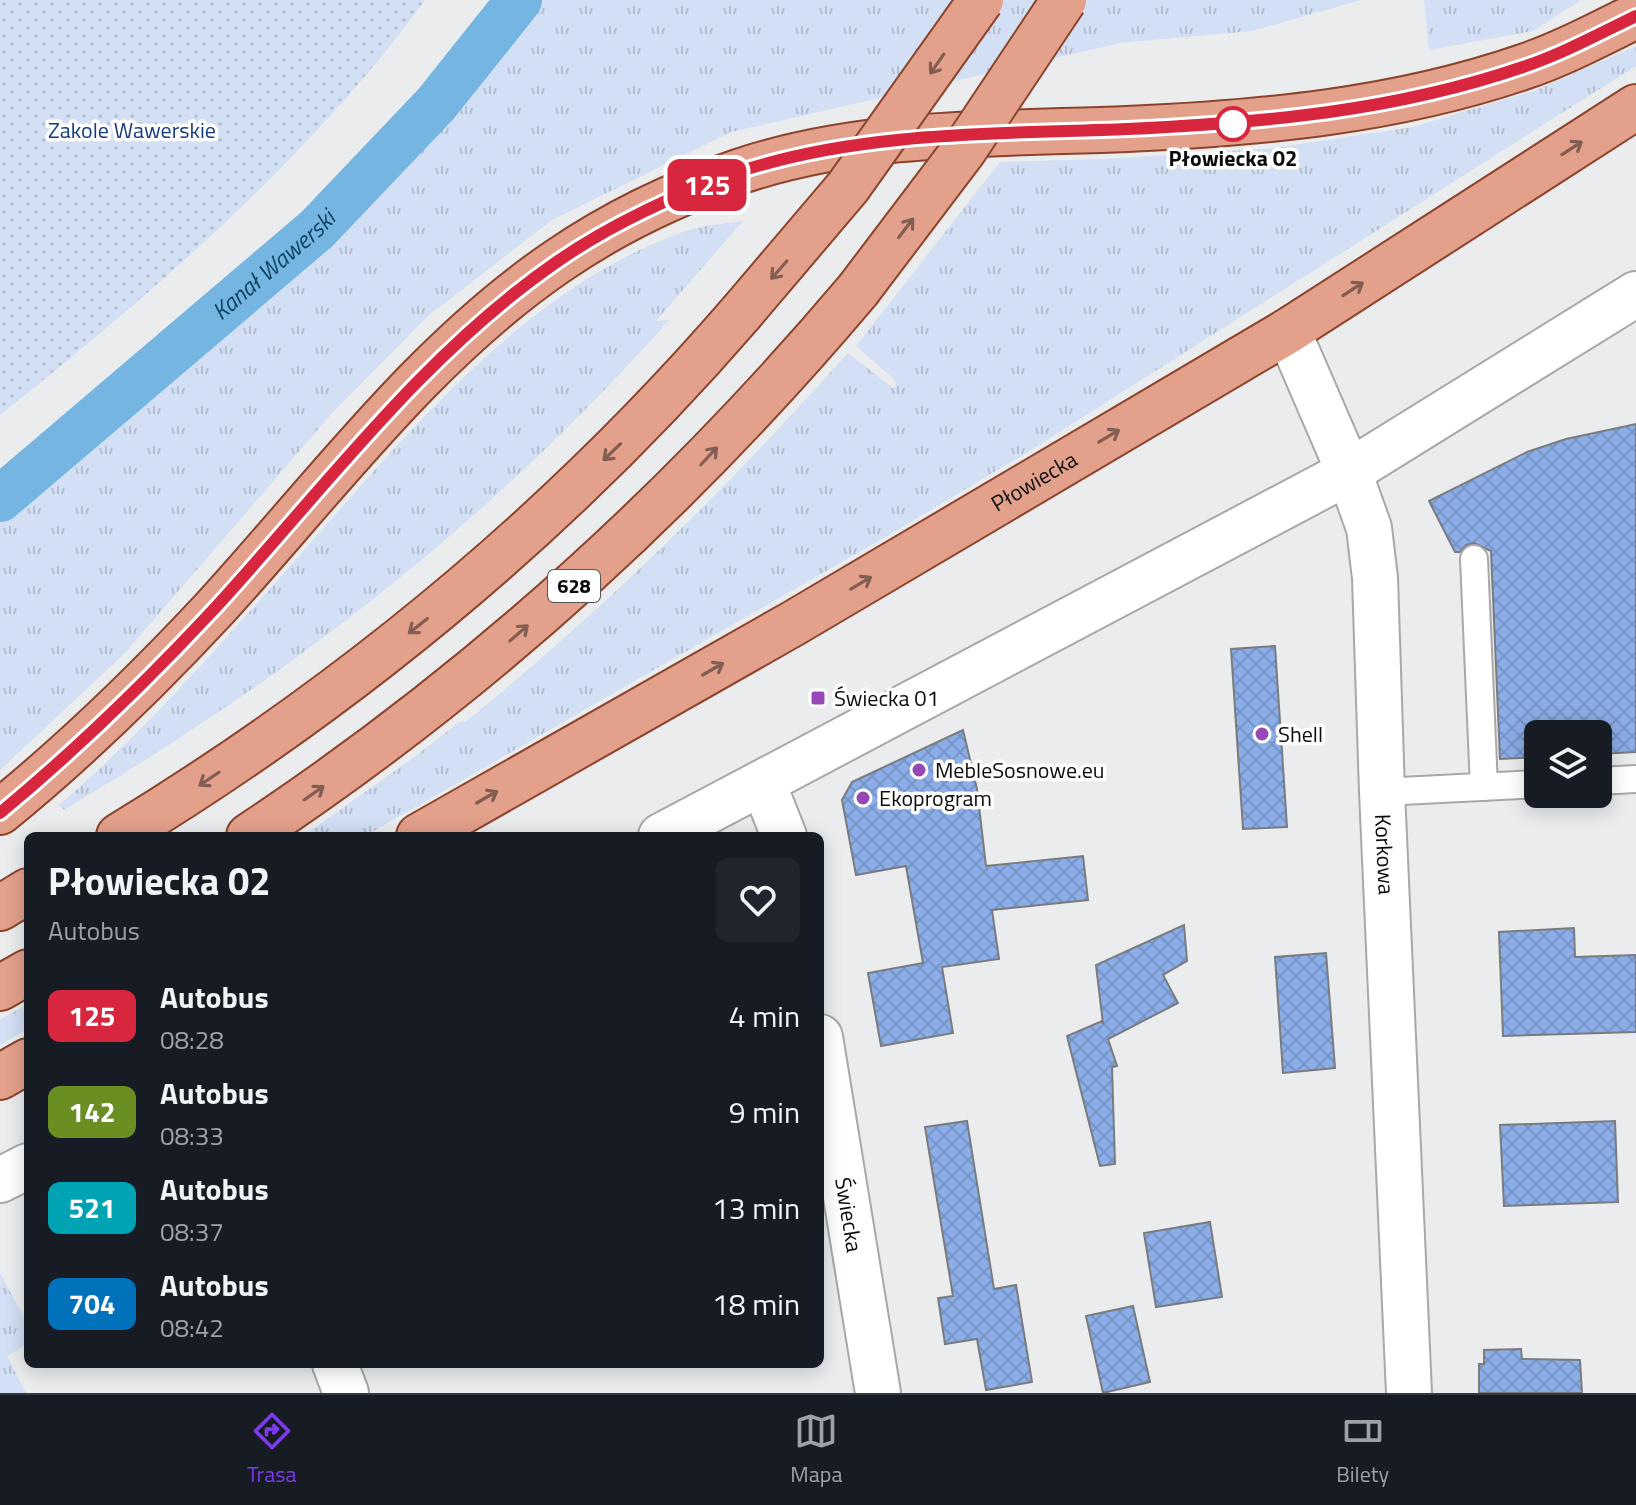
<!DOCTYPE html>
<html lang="pl">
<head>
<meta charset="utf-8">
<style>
	:root { --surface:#171b24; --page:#20242c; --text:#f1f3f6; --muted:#9ea1a6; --line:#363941; --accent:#7c3aed }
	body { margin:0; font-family:"Titillium Web",sans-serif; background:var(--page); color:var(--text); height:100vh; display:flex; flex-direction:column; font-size:30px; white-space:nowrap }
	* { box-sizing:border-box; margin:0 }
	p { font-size:26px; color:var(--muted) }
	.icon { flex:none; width:44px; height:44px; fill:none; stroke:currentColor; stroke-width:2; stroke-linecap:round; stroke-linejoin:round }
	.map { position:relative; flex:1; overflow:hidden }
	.details { position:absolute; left:24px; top:832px; width:800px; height:536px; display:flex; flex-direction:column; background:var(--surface); border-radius:12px; box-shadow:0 4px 20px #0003 }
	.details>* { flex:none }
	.badge { padding:0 16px; border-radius:12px; font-size:28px; line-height:52px }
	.controls { position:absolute; left:1524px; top:720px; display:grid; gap:16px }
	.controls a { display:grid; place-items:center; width:88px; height:88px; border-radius:12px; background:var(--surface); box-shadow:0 4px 20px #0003; font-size:40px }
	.map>.badge { position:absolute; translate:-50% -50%; box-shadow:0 0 0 4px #fff }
	.round { display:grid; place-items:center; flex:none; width:84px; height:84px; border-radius:12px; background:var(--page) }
	.head { display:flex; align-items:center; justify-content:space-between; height:136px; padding:0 24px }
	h1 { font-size:38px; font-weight:700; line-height:60px }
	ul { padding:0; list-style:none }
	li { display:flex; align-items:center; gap:24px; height:96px; padding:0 24px }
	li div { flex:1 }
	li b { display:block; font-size:30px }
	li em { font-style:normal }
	li .badge { min-width:88px; font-weight:700; text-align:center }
	.menu { display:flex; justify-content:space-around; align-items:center; height:112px; border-top:2px solid var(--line); background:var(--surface); font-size:22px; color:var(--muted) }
	.menu a { display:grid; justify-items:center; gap:4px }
	.menu .active { color:var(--accent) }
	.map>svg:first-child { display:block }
</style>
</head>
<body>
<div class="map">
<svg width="1636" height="1393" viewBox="0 0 1636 1393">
	<defs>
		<pattern id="grass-tufts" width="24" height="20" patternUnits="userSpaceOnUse" patternTransform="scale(2)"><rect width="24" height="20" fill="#d2dff4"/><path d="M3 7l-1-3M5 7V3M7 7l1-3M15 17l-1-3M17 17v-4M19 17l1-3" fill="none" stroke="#b3bed0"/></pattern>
		<pattern id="park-dots" width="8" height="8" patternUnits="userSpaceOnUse" patternTransform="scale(2)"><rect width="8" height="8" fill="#d2dff4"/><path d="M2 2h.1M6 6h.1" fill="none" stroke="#b3bed0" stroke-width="1.8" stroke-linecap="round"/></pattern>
		<pattern id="building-cross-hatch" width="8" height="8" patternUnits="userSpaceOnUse" patternTransform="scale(2)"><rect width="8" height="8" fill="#8bade8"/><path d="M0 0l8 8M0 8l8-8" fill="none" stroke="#7794c6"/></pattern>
	</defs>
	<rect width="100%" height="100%" fill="#eaecee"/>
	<g fill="url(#grass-tufts)">
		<polygon points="532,0 1361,0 1252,31 1120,43 731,132 552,220 428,316 333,412 125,653 0,770 0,510 137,398 381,183"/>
		<polygon points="1424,0 1581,0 1533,31 1429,50"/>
		<path d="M 1636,46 L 1636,66 L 1039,445 L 904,526 L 365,836 L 303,836 L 413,758 L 461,721 L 465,722 C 605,609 728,487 848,353 L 893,388 L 896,387 L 895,380 L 856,346 L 1000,162 L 1103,159 L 1274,148 L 1413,127 L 1536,90 Z"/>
		<path d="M 743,221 L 656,321 L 669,320 C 528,480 361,620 182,736 C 144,762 104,785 64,810 L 59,805 C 150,727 228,636 307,547 C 413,427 527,288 683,232 C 702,225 723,224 743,221 Z"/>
		<polygon points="28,1004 28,1029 0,1045 0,1020"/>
		<polygon points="0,1273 28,1325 28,1344 7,1356 26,1393 0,1393"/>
	</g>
	<path fill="url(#park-dots)" d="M 0,0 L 425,0 C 307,161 155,291 0,415 Z"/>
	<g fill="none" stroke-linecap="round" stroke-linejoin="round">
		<path stroke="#74b5e2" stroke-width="46" id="s1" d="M 0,499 L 317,229 L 436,104 L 519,0"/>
	</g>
	<g fill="url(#building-cross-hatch)" stroke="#7a7b7d" stroke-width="2">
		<polygon points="1636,424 1636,752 1598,754 1598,734 1538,734 1538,757 1500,759 1491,551 1474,543 1466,545 1460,552 1455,552 1429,501 1527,452 1566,439"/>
		<polygon points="1275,646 1287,827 1243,829 1231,649"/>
		<polygon points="963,730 977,789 986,866 1083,856 1088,900 992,910 999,959 942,967 953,1033 881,1046 868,973 923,963 906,866 856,875 842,800 852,782"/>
		<polygon points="1184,925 1187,961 1163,975 1178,1003 1108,1039 1117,1066 1112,1067 1115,1164 1100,1166 1067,1036 1102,1021 1103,1024 1096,965"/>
		<polygon points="1574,928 1575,957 1636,955 1636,1032 1503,1036 1499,932"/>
		<polygon points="1326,953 1335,1068 1283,1073 1275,957"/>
		<polygon points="967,1121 994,1289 1016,1285 1032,1382 986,1390 977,1339 945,1344 938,1298 953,1296 925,1127"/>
		<polygon points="1615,1121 1618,1202 1504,1206 1500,1125"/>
		<polygon points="1210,1222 1222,1297 1156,1307 1144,1233"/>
		<polygon points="1133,1306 1150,1382 1103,1393 1086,1316"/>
		<polygon points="1521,1349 1522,1359 1580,1360 1582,1393 1479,1393 1479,1364 1484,1364 1484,1350"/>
	</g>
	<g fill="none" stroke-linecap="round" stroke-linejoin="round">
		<defs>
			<g id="service">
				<polyline points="1474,559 1484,787"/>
				<polyline points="1598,781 1636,779"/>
				<polyline points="1382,792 1538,784"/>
			</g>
			<g id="minor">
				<path id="s2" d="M 1288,331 L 1349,472 L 1369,528 L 1375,578 L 1382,792 L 1409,1393"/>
				<polyline points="763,783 784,836"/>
				<polyline points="661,836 1349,472 1636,294"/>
				<path id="s3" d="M 820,1037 L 878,1393"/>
				<polyline points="0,1180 28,1166"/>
				<polyline points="335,1364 346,1393"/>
			</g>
			<g id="primary">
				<path d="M 0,812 C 76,750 148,680 215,608 C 324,489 423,353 558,261 C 612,224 676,193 738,172 C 862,130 997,134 1127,129 C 1261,123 1395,111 1523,67 C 1562,54 1599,34 1636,16"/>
				<path d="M 119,836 C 352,694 563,519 741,313"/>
				<path d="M 249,836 C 480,683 680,501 858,290"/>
				<path id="s4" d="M 419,836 L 794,623 L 1288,331 L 1636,107"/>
				<polyline points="0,908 28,891"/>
				<polyline points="0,988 28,972"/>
				<polyline points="0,1077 28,1061"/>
			</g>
		</defs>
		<use href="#service" stroke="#a7a8aa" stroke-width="30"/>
		<use href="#minor" stroke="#a7a8aa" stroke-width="48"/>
		<use href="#primary" stroke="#8b432c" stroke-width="48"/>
		<use href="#service" stroke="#fff" stroke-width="26"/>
		<use href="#minor" stroke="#fff" stroke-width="44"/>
		<use href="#primary" stroke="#e3a08b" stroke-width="44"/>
		<defs>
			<g id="primary-bridge">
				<polyline points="858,290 964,150 1064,0"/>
				<polyline points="741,313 848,187 981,0"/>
			</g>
		</defs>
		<use href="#primary-bridge" stroke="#8b432c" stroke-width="48" stroke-linecap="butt"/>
		<use href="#primary-bridge" stroke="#e3a08b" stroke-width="44"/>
	</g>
	<defs><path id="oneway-shaft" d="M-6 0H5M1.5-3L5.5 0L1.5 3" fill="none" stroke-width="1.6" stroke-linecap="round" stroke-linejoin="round" transform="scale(2)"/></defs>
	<g stroke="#825d52">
		<use href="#oneway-shaft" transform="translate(937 64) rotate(125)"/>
		<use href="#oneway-shaft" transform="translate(1572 148) rotate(-33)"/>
		<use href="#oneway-shaft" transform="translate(906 228) rotate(-53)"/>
		<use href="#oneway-shaft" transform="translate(779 270) rotate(131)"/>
		<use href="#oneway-shaft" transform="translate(1353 289) rotate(-33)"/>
		<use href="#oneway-shaft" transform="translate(1109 436) rotate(-31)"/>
		<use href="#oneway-shaft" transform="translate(612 452) rotate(136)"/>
		<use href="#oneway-shaft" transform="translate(709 456) rotate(-47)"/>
		<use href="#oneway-shaft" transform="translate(861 583) rotate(-31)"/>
		<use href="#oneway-shaft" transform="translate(418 626) rotate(142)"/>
		<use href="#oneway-shaft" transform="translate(519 633) rotate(-41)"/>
		<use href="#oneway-shaft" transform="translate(713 669) rotate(-30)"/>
		<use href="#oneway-shaft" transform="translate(209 779) rotate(146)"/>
		<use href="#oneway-shaft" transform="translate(314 793) rotate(-35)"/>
		<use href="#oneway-shaft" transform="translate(487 797) rotate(-30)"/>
	</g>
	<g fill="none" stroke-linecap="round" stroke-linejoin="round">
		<defs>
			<path id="line" d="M 0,813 C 76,750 148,680 215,608 C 324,489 423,354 558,261 C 610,225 678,193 738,172 C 862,131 997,134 1127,129 C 1261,123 1395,111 1523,67 C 1562,54 1599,34 1636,16"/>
		</defs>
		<use href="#line" stroke="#fff" stroke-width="18"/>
		<use href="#line" stroke="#d7263d" stroke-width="12"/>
	</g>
	<circle fill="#fff" stroke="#d7263d" stroke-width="4" cx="1233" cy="124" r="16"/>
	<g fill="#9748b8" stroke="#fff" stroke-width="3">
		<rect x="810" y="690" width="16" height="16" rx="4"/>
		<circle cx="1262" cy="734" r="8"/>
		<circle cx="919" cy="770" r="8"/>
		<circle cx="863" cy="798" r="8"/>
	</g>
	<g text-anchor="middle" stroke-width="7" stroke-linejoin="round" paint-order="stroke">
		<rect fill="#fff" stroke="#545555" stroke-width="2" x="548" y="570" width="52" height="32" rx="6"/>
		<g font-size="20" font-weight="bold" fill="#0b0c0c">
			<text x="574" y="593">628</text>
		</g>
		<g font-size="22" fill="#163c80" stroke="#fff">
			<text x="132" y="138">Zakole Wawerskie</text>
		</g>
		<g font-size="22" font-weight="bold" fill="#0b0c0c" stroke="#fff">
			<text x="1233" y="166">Płowiecka 02</text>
		</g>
		<g font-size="22" fill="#0b0c0c" stroke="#fff">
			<text dy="8" stroke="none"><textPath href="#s4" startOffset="710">Płowiecka</textPath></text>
			<text dy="8" stroke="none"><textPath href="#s2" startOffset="540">Korkowa</textPath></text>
			<text dy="8" stroke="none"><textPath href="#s3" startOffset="180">Świecka</textPath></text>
		</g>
		<g font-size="22" fill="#0b0c0c" stroke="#fff" text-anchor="start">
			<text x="834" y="706">Świecka 01</text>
			<text x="1278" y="742">Shell</text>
			<text x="935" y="778">MebleSosnowe.eu</text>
			<text x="879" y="806">Ekoprogram</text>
		</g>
		<g font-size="24" font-style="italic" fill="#0f4261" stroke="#fff">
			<text dy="8" stroke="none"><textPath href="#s1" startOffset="360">Kanał Wawerski</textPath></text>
		</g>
	</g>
</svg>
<div class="controls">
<a><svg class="icon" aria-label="layers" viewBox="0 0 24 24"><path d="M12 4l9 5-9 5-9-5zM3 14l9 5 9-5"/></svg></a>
</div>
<b class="badge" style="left:707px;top:185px;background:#d7263d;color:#fff">125</b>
<section class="details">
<div class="head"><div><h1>Płowiecka 02</h1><p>Autobus</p></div><a class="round"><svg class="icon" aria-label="heart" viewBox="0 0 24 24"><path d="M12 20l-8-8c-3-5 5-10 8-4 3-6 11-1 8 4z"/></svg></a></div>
<ul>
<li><span class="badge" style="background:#d7263d;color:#fff">125</span><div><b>Autobus</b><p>08:28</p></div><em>4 min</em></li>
<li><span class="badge" style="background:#6b8e23;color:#fff">142</span><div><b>Autobus</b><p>08:33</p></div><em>9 min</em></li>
<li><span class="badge" style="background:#00a3b4;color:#fff">521</span><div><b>Autobus</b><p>08:37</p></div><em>13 min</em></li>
<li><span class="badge" style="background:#0072bc;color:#fff">704</span><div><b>Autobus</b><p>08:42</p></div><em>18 min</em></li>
</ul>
</section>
</div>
<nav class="menu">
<a class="active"><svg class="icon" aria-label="directions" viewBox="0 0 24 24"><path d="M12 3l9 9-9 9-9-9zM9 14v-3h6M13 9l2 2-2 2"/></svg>Trasa</a>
<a><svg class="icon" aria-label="map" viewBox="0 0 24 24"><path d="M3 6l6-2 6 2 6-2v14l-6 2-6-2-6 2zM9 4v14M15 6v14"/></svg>Mapa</a>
<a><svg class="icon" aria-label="tickets" viewBox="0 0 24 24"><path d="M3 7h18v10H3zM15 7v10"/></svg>Bilety</a>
</nav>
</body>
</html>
